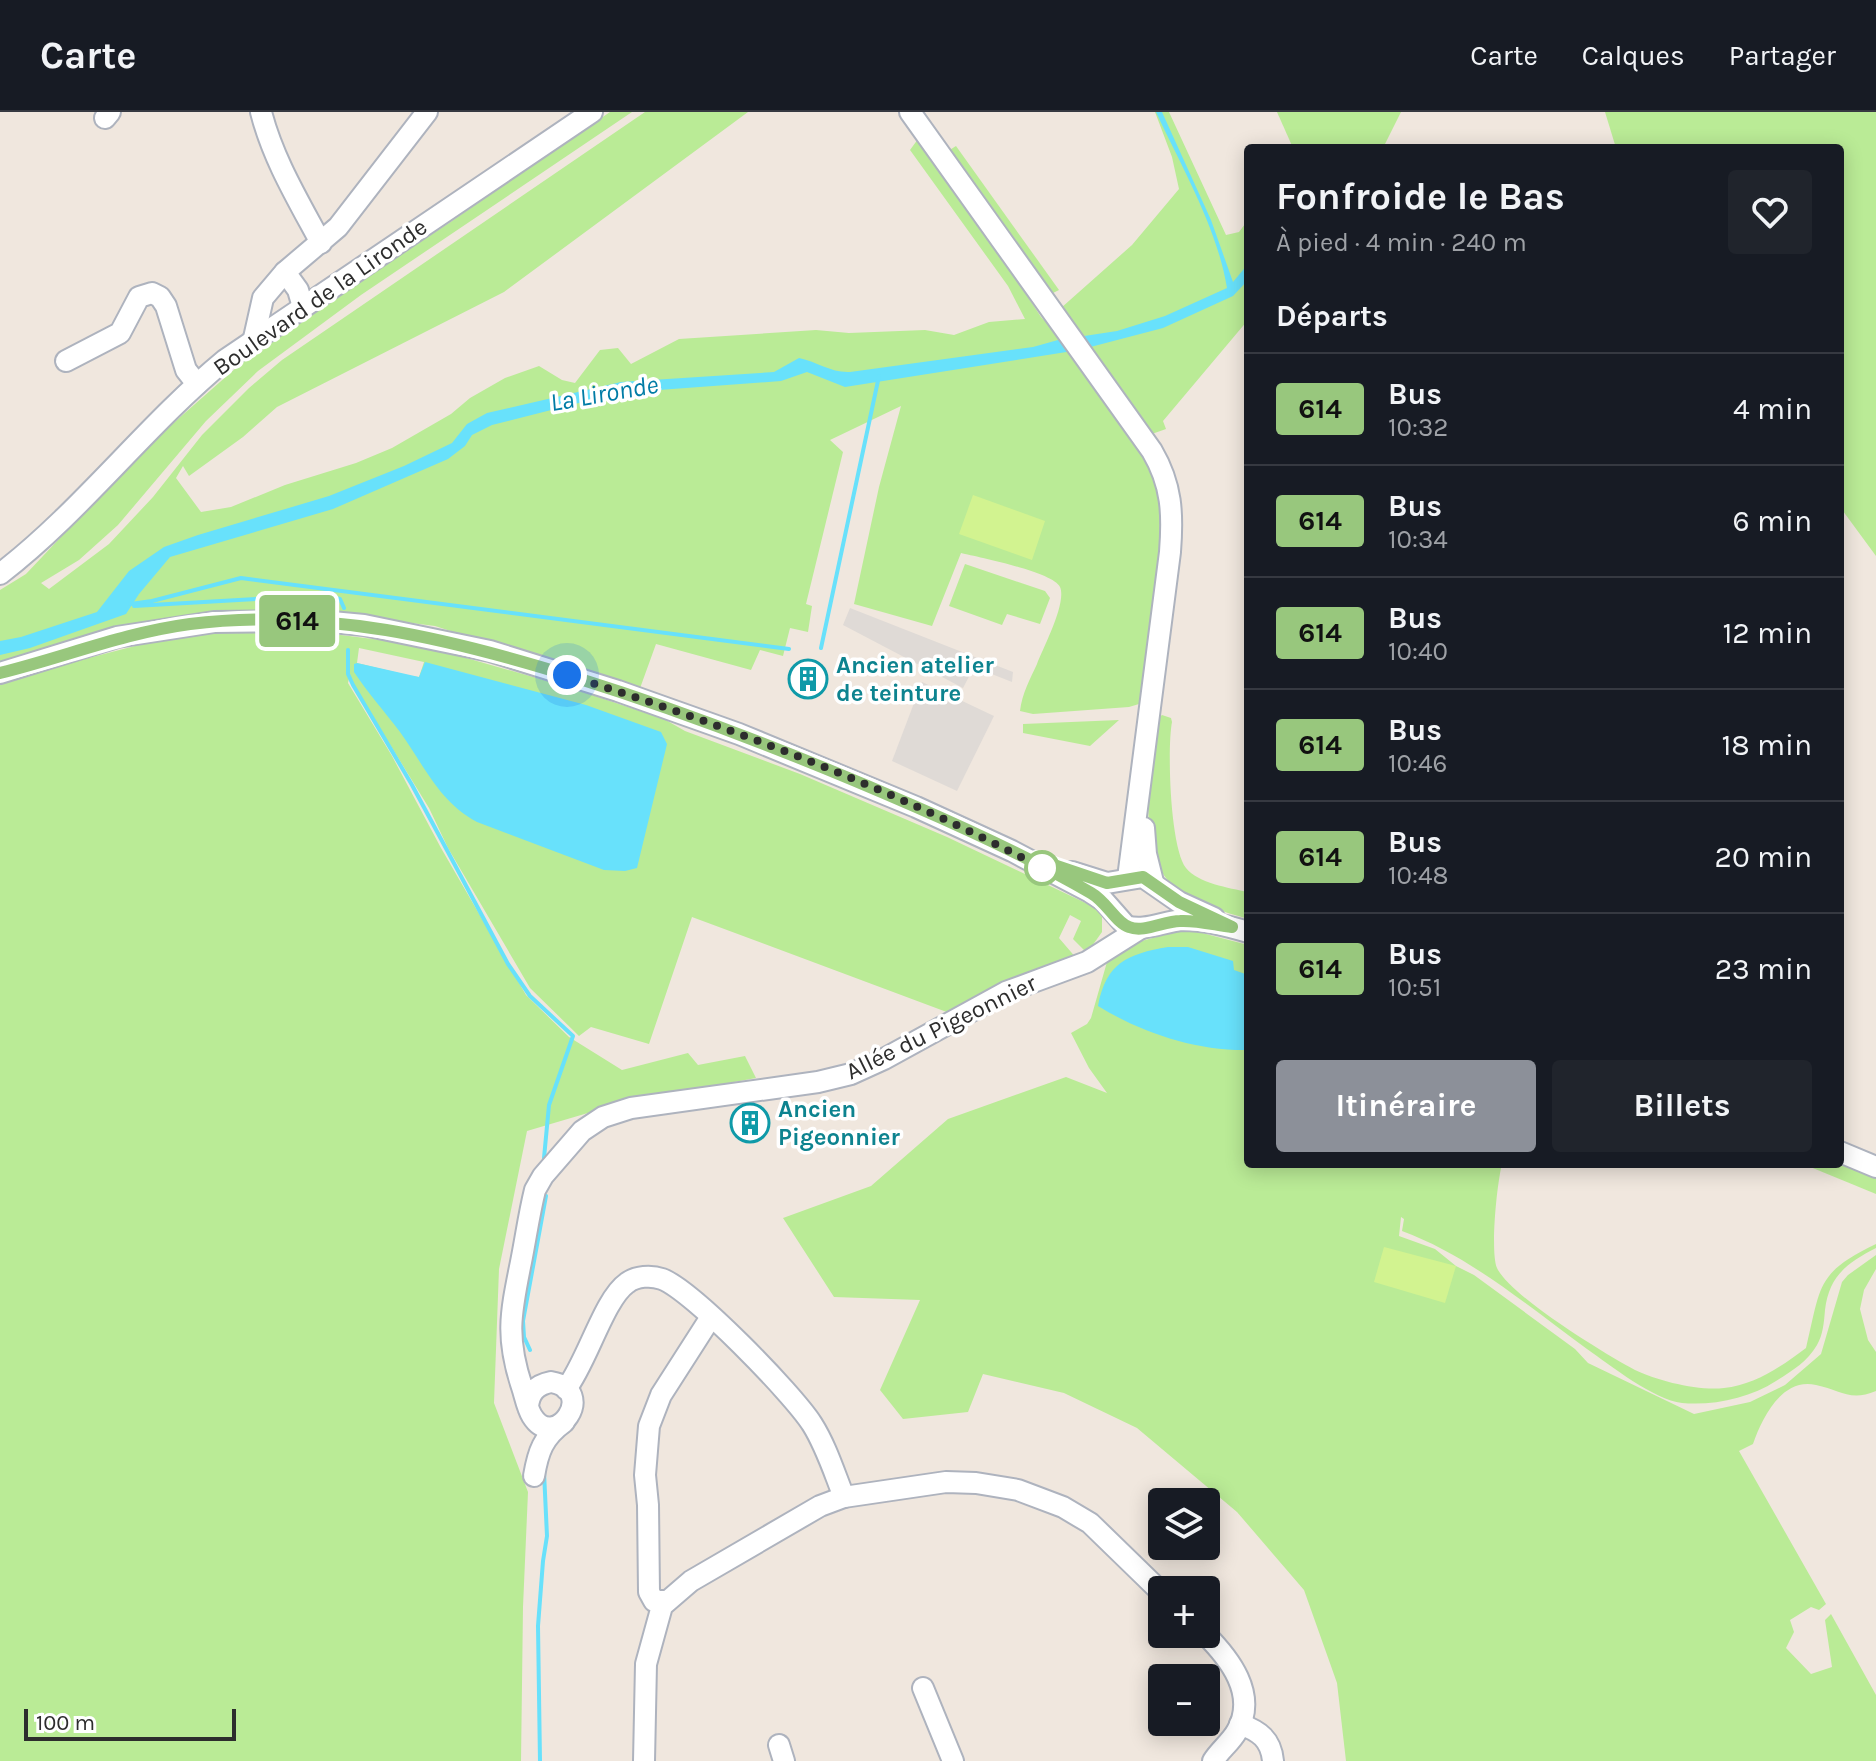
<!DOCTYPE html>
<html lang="fr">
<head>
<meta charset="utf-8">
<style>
	:root { --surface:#171b24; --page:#20242c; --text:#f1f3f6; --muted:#9ea1a6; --line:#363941; --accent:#8c9099 }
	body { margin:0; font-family:Karla,sans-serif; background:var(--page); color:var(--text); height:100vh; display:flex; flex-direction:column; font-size:30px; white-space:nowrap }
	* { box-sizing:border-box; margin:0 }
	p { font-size:26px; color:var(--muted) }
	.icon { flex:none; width:44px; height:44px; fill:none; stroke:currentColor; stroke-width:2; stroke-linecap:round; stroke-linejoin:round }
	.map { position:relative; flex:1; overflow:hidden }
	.details { position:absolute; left:1244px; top:32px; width:600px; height:1024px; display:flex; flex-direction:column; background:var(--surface); border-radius:8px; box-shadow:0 4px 20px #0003 }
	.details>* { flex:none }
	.badge { padding:0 16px; border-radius:6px; font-size:28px; line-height:52px }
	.fabs { position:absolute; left:1148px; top:1376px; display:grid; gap:16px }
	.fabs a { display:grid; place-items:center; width:72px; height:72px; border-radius:8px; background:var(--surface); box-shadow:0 4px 20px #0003; font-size:40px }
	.scale { position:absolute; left:24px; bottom:20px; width:212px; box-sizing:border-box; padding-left:8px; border:4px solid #2d2d2d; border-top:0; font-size:22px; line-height:28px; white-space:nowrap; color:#2d2d2d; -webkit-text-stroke:6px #fff; paint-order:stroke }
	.you { position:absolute; width:40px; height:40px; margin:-20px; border:6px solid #fff; border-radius:50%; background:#1a73e8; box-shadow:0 0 0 12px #1a73e833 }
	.map>.badge { position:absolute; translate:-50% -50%; box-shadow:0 0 0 4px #fff }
	h2 { padding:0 32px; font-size:30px; line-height:72px }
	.round { display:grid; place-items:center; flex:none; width:84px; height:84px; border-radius:8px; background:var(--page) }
	.headline { display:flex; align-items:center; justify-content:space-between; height:136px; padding:0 32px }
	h1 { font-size:38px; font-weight:700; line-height:60px }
	.action { display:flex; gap:16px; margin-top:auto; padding:16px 32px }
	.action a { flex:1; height:92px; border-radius:8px; background:var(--accent); color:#fff; font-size:32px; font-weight:700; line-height:92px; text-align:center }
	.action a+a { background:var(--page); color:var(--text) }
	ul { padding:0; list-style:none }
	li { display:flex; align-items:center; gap:24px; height:112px; padding:0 32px; border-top:2px solid var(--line) }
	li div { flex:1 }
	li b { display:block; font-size:30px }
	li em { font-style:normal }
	li .badge { min-width:88px; font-weight:700; text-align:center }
	header { display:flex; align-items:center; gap:48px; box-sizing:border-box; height:112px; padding:0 40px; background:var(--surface); border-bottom:2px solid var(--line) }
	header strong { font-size:38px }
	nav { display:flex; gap:44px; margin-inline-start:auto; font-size:28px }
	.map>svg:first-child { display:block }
</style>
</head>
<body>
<header>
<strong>Carte</strong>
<nav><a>Carte</a><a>Calques</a><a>Partager</a></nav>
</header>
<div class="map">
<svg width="1876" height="1649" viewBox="0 0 1876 1649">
	<rect width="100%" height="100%" fill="#f0e7de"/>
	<g fill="#baeb96" fill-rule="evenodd">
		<path d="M 610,0 L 632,0 L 361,183 L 258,259 L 206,309 L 118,413 L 79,448 L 41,471 L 49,477 L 109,432 L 153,385 L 202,323 L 249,276 L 282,248 L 645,0 L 748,0 L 504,180 L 277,295 L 243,325 L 189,364 L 183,354 L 176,366 L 201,400 L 231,395 L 285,373 L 356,351 L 392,336 L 451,302 L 470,286 L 505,266 L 539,254 L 562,268 L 575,271 L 600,238 L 618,236 L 631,252 L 679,227 L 816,218 L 849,221 L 925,218 L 954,223 L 989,210 L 1025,207 L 1008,174 L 910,38 L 918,27 L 989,125 L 1041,205 L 1059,223 L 1140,337 L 1167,381 L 1149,589 L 1129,595 L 1033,602 L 1020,599 C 1022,582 1030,567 1037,552 C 1043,536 1067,491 1060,475 C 1053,460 978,445 961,441 L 932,514 L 854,492 L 879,375 L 901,294 L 830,328 L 843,340 L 806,492 L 812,494 L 808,520 L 790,516 L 783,544 L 760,538 L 751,558 L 656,532 L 639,579 L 435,514 L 332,501 L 0,552 L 0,478 L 26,462 L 144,337 L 263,232 L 449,111 Z"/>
		<polygon points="1155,0 1169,0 1226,123 1239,120 1248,108 1248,208 1163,309 1166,317 1149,323 1133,294 1061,196 1132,133 1179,77 1172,45"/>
		<polygon points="1277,0 1401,0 1383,36 1293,36"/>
		<polygon points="1605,0 1876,0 1876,444 1840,395 1840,36 1616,36"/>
		<polygon points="956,34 1059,178 1049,183 948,39"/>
		<polygon points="965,452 1045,479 1050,486 1040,512 1007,502 1002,513 949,494"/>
		<path d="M 227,518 L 309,519 L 381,528 L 449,541 L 568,575 L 664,607 L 685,619 L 800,662 L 947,725 L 1094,795 L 1102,805 L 1102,820 L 1087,841 L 1073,827 L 1081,809 L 1070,803 L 1059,826 L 1077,847 L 952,902 L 692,805 L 649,932 L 591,915 L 579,924 L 530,876 L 448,736 L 429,696 L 349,566 L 348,571 L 392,644 L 441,736 L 526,883 L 569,925 L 622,958 L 688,941 L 698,953 L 745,944 L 756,966 L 625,990 L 527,1019 L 499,1157 L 494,1291 L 528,1380 L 523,1495 L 521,1649 L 0,1649 L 0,569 L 181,522 ZM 359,536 L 424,550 L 419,565 L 411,564 L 357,551 Z"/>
		<path d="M 1162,603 L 1171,606 L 1172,610 C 1167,636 1170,736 1186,756 C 1198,771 1229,776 1248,780 L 1248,807 C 1225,800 1199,793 1179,779 C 1133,746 1151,656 1156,608 Z"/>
		<polygon points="1119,608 1090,634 1023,621 1023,612"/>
		<path d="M 1187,817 L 1248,833 L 1248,1052 L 1502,1052 C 1497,1071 1490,1139 1497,1156 C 1510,1184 1605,1242 1635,1258 C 1658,1269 1698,1279 1724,1276 C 1755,1273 1782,1254 1806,1236 C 1821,1175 1815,1161 1876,1132 L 1876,1136 C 1847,1151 1829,1164 1825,1198 C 1824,1210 1823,1223 1817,1233 C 1807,1250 1792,1259 1776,1269 C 1750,1286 1713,1294 1682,1291 C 1654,1288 1610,1253 1587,1237 C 1529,1195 1470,1144 1402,1119 L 1404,1107 L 1401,1105 L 1399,1124 L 1435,1137 L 1456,1154 L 1474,1163 L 1575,1237 L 1588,1251 L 1694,1302 L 1750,1290 L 1785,1273 L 1821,1242 L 1842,1170 L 1848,1163 L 1876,1143 L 1876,1157 L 1864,1178 L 1860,1197 L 1868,1228 L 1876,1240 L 1876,1279 C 1850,1290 1840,1278 1816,1273 C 1782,1265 1762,1306 1753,1332 L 1739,1339 L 1826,1492 L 1819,1498 L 1811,1495 L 1790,1508 L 1794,1520 L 1786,1536 L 1811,1562 L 1832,1555 L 1825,1508 L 1831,1502 L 1876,1583 L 1876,1649 L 1346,1649 L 1337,1571 L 1304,1478 L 1237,1400 L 1137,1316 L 1064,1281 L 983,1262 L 968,1300 L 903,1307 L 880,1278 L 920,1188 L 834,1185 L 783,1106 L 871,1074 L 948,1007 L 1066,965 L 1107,981 L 1089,956 L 1071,921 L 1087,912 L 1091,906 L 1107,850 L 1130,832 Z"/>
		<polygon points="1840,1050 1876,1065 1876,1082 1803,1052"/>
	</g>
	<g fill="#d2f390">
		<polygon points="973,383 1045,409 1032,448 959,422"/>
		<polygon points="1384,1135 1456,1154 1445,1191 1374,1170"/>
	</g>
	<g fill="#dfdad6">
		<polygon points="850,496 1013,560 1012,570 974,555 963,576 843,513"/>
		<polygon points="922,570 994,604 957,679 892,649"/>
	</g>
	<g fill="#68e1fb">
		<path d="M 1156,0 L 1162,0 L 1211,108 L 1233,170 L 1248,152 L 1248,168 L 1233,184 L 1163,216 L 1079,238 L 845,275 L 807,260 L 781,269 L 618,281 L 492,313 L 472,323 L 465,334 L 448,347 L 333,397 L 170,445 L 139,482 L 126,502 L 30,536 L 0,543 L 0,529 L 21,525 L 97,500 L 129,459 L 164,435 L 198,423 L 329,384 L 404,354 L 452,331 L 467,312 L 487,301 L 621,270 L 774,260 L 799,246 C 818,250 831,261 850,260 L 1033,235 L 1058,228 L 1117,219 L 1165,204 L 1227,176 C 1217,115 1182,56 1156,0 Z"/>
		<path d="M 425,550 L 586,593 L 661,620 L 667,632 L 637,756 L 625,759 L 604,758 L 477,710 C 439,690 424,653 400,620 C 385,600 368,581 354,560 L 354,552 L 357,551 L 419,565 Z"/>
		<path d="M 1168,835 L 1188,835 L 1233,849 L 1234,858 L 1248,863 L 1248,938 C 1196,939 1142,921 1098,894 C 1106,851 1127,842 1168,835 Z"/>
	</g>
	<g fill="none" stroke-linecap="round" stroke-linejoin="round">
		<g stroke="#68e1fb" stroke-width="4">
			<polyline points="130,492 152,489 241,466 789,537"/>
			<polyline points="134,494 324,483 340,487 344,496"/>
			<polyline points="821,536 879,264"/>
			<polyline points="348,538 348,562 353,573 412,673 508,852 530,884 573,924 549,993 544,1046"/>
			<polyline points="530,1238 524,1225 523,1209 546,1084"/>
			<polyline points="540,1649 538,1514 543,1449 547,1424 544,1360"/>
		</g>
		<defs>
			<g id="minor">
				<path d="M 261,0 C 273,47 298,88 321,131"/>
				<path d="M 910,0 L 1152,339 C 1172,373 1173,402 1170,440 L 1128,766"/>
				<polyline points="105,6 110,0"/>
				<polyline points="285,160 298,178 303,195"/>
				<polyline points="254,226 263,186 285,160 338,115 427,0"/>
				<polyline points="66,249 120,221 139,185 152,181 160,185 166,194 186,258 197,272"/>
				<path d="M 0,462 C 82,399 145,314 225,248 L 592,0"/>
				<path d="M 0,561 L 117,525 L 214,510 L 321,509 L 364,513 L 490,539 L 618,579 L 739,622 L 916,695 L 1012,739 L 1090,780 L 1104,789 L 1126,814 C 1145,820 1164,809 1184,808 C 1205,808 1228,814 1248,820"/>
				<polyline points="1144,716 1146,742 1153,770"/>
				<polyline points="1072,760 1107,771 1143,765 1179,790 1214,806"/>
				<polyline points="1840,1040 1876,1055"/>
				<path d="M 566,1277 C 587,1250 604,1187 627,1171 C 636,1164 651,1163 662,1167 C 692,1178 793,1282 812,1312 C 826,1334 834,1360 844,1385"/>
				<path d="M 528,1295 C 529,1281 536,1273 551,1270 C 599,1278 555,1341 532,1304 C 527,1296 525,1284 522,1275 C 505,1224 511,1200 521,1150 C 526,1125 529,1102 535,1078 L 543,1064 L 582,1019 L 603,1005 L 631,996 L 818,970 L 851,962 L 884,947 L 1006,880 L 1087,850 L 1141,816"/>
				<path d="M 534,1364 C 538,1340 543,1325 564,1310"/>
				<polyline points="666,1489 654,1489 649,1480 648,1393 645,1363 649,1314 661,1283 711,1205"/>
				<path d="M 1205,1522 C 1229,1546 1258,1582 1237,1619 C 1231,1630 1220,1638 1213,1649"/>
				<polyline points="923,1576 953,1649"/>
				<path d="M 1240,1612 C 1259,1619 1271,1627 1273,1649"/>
				<polyline points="779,1633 784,1649"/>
				<polyline points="644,1649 646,1552 662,1494 691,1469 820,1394 844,1385 946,1370 976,1371 1018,1378 1063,1395 1090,1411 1162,1481"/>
			</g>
		</defs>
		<use href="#minor" stroke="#aeb3be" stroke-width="24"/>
		<use href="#minor" stroke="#fff" stroke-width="20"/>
	</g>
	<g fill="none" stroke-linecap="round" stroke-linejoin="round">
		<defs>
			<path id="line" d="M 0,561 C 65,545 123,521 190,512 C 322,495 452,527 577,566 C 692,602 804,646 914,694 C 974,720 1034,748 1091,781 C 1107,790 1116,811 1129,815 C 1144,821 1164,809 1180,809 C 1197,808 1215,813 1232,815 L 1179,790 L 1143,765 L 1107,771 L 1036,747"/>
		</defs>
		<use href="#line" stroke="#fff" stroke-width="18"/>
		<use href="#line" stroke="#98c77d" stroke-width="12"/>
		<path stroke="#2d2d2d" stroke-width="8" stroke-dasharray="0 14.4" d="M 567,563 C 726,613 894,677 1042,756"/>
	</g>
	<defs>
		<symbol id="building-ring" viewBox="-11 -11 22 22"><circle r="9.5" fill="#fff" stroke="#0f9aa8" stroke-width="1.5"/><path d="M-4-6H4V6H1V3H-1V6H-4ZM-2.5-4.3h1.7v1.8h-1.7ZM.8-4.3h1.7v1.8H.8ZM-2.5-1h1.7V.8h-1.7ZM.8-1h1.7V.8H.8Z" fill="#0f9aa8"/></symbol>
	</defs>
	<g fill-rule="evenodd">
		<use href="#building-ring" x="786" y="545" width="44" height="44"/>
		<use href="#building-ring" x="728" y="989" width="44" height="44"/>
	</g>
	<circle fill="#fff" stroke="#98c77d" stroke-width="4" cx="1042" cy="756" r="16"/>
	<g text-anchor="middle" stroke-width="7" stroke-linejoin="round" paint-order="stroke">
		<g font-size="24" fill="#2d2d2d" stroke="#fff">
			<text transform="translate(320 185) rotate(-35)" y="8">Boulevard de la Lironde</text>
			<text transform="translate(941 915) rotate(-26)" y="8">Allée du Pigeonnier</text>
		</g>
		<g font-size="24" font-weight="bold" fill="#0d838f" stroke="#fff" text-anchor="start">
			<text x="836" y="561">Ancien atelier<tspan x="836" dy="28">de teinture</tspan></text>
			<text x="778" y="1005">Ancien<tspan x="778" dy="28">Pigeonnier</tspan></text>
		</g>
		<g font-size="26" font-style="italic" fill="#017ca6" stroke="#fff">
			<text transform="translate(604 281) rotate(-10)" y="9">La Lironde</text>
		</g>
	</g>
</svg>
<div class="fabs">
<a><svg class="icon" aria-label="layers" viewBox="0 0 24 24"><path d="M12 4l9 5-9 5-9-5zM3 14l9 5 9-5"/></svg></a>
<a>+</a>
<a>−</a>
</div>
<div class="scale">100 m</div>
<div class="you" style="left:567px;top:563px"></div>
<b class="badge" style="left:297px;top:509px;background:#98c77d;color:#111">614</b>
<section class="details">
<div class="headline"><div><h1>Fonfroide le Bas</h1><p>À pied · 4 min · 240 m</p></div><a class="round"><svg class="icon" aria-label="heart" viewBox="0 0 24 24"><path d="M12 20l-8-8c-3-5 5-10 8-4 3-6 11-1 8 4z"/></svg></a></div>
<h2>Départs</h2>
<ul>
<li><span class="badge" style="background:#98c77d;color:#111">614</span><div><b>Bus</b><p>10:32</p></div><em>4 min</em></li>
<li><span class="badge" style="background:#98c77d;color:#111">614</span><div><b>Bus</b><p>10:34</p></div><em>6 min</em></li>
<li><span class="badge" style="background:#98c77d;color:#111">614</span><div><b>Bus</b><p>10:40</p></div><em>12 min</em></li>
<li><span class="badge" style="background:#98c77d;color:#111">614</span><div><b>Bus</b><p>10:46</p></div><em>18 min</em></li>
<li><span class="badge" style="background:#98c77d;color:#111">614</span><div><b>Bus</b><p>10:48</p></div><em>20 min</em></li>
<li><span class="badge" style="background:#98c77d;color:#111">614</span><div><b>Bus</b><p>10:51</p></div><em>23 min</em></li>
</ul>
<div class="action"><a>Itinéraire</a><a>Billets</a></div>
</section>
</div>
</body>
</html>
